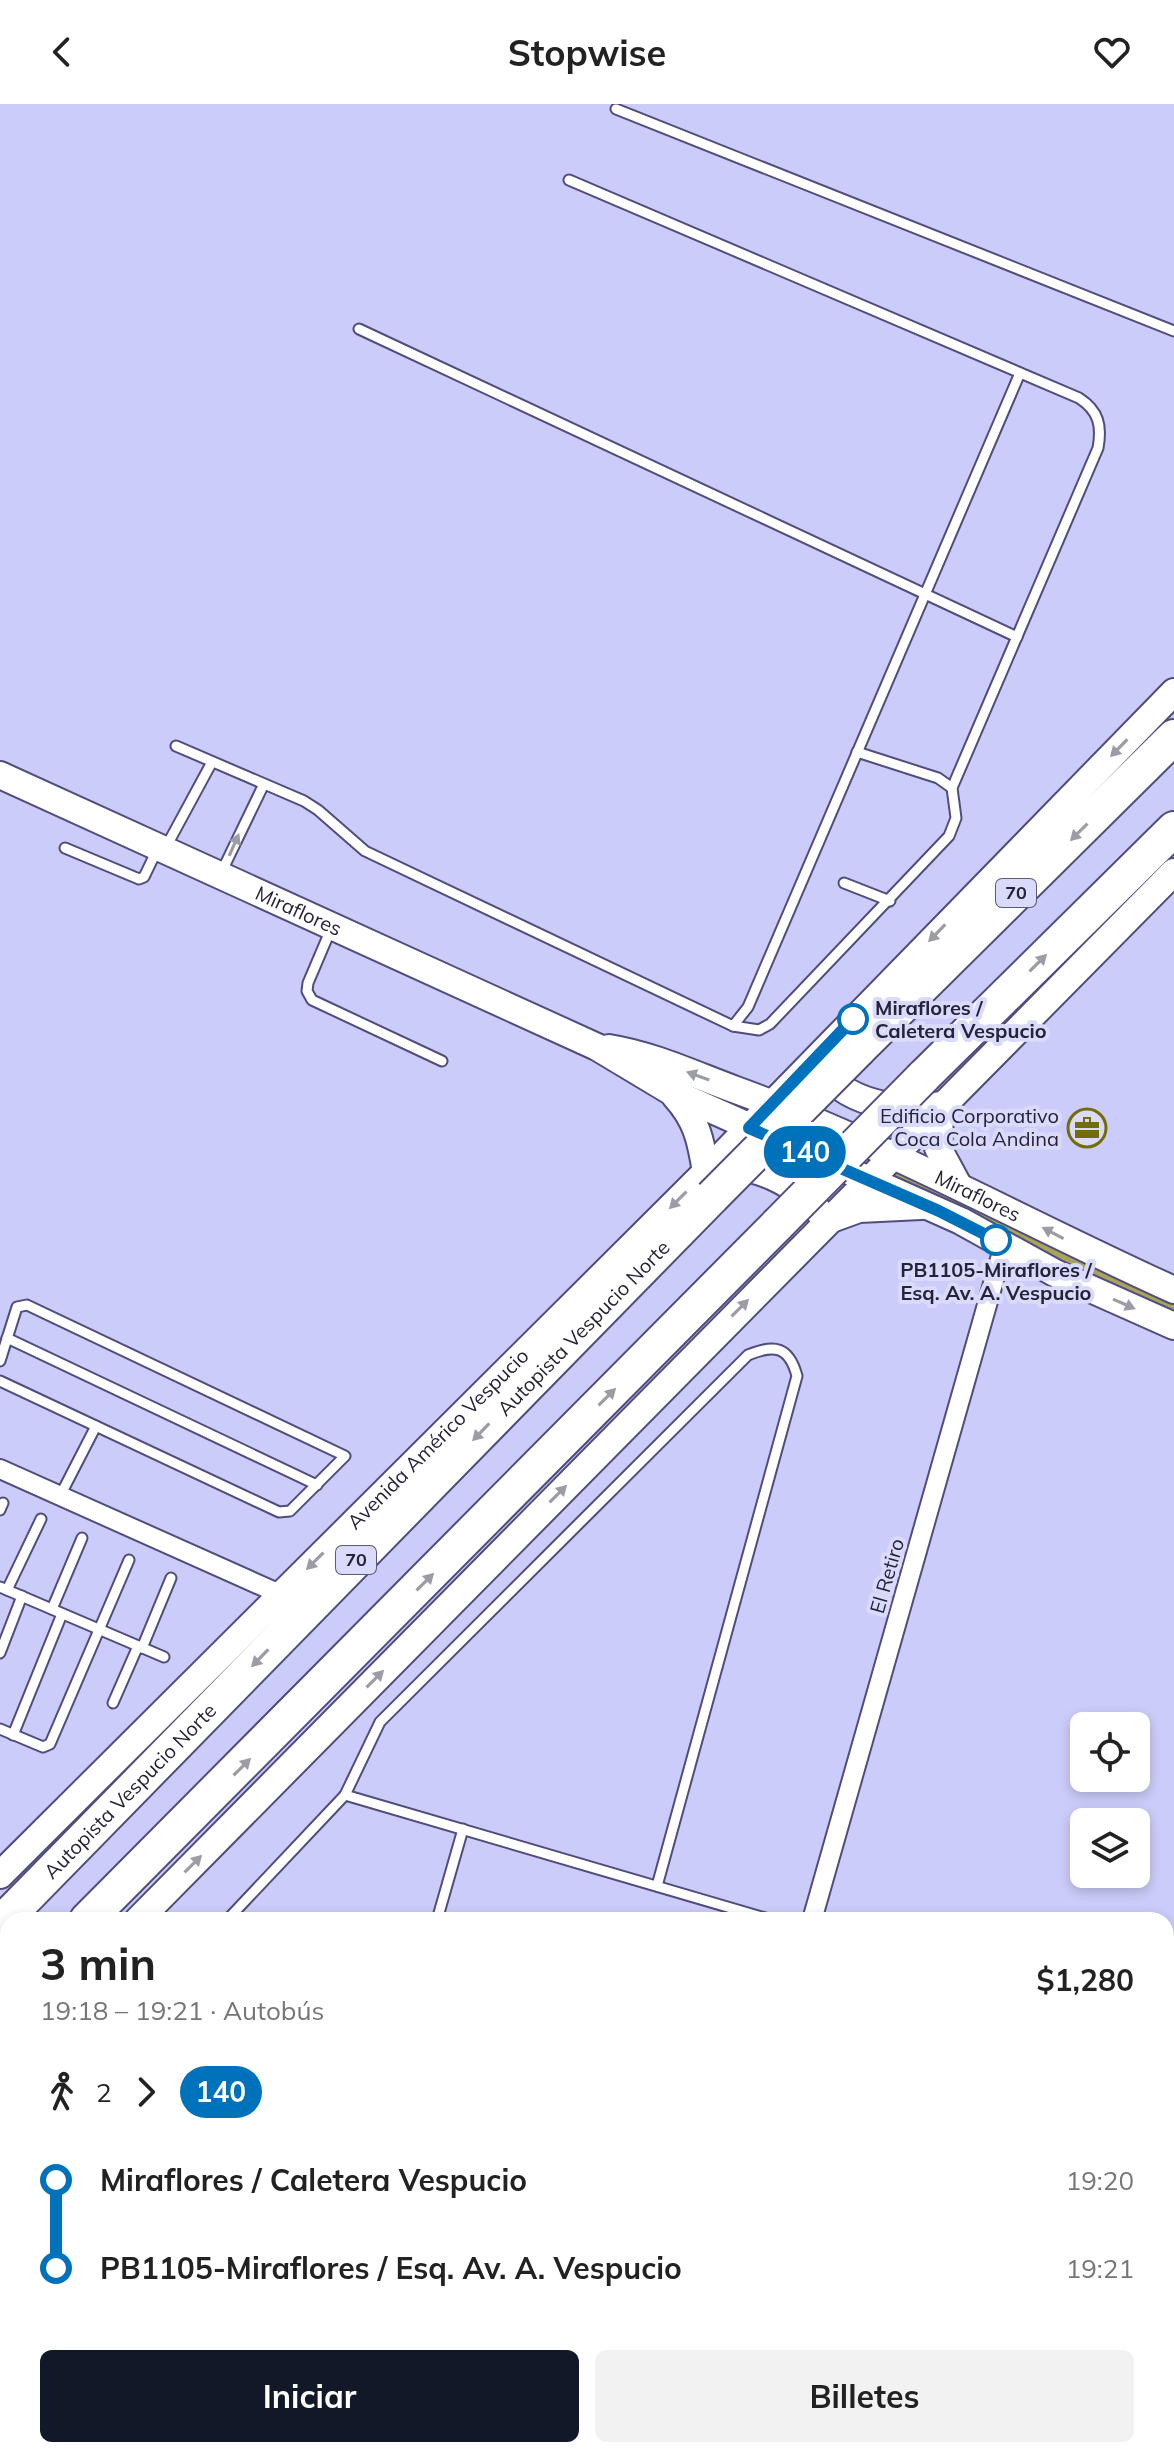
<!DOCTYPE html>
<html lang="es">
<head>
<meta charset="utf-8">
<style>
	:root { --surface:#fff; --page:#f2f2f2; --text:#222; --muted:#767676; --accent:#111827 }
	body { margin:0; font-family:Mulish,sans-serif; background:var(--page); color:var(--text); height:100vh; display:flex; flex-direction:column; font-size:30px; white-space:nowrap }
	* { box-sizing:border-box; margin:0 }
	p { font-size:26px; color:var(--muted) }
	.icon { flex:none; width:44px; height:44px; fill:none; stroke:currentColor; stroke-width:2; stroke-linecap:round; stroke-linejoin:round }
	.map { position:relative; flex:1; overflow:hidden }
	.drawer { position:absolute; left:0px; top:1808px; width:1174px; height:546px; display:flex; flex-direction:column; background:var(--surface); border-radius:24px 24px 0 0; box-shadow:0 4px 12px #0003 }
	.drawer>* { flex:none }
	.badge { padding:0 16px; border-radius:26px; font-size:28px; line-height:52px }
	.controls { position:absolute; left:1070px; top:1608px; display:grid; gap:16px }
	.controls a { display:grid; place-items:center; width:80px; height:80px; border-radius:12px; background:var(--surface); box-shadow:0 4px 12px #0003; font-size:40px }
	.map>.badge { position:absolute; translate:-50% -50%; box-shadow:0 0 0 4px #fff }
	.legs { display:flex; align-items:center; gap:12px; height:88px; padding:0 40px; font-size:26px }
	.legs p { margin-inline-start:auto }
	.headline { display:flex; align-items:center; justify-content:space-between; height:136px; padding:0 40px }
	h1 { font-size:44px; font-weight:700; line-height:60px }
	.button { display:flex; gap:16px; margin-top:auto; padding:16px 40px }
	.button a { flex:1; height:92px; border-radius:12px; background:var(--accent); color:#fff; font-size:32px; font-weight:700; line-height:92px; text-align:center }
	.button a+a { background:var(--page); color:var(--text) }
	ul { padding:0 40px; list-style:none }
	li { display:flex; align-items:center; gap:28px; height:88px; font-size:30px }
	li i { display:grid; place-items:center; width:12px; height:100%; margin:0 10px; background:currentColor }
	li i::after { content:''; width:20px; height:20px; margin:-10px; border:6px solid; border-radius:50%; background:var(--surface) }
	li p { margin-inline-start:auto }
	li:first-child i { background:linear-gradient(#0000 50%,currentColor 0) }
	li:last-child i { background:linear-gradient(currentColor 50%,#0000 0) }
	header { display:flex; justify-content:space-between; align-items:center; height:104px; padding:0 40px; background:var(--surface); font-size:36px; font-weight:700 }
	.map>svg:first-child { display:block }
</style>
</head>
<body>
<header><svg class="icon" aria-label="back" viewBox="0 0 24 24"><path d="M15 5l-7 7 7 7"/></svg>Stopwise<svg class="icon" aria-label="heart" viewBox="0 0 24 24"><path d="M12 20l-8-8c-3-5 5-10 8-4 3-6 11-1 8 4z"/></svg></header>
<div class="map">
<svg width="1174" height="2353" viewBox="0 0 1174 2353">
	<rect width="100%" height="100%" fill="#ccccfa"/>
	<polygon fill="#a8a45c" points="896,1061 1174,1188 1174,1209 883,1076"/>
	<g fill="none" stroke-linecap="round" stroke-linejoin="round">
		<defs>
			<g id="lane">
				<polyline points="616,5 1174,227"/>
				<path d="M 569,76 L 1079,294 C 1099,307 1102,322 1098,344 L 952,684 L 956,714 L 949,732 L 770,920 L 759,926 L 733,922"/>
				<polyline points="359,225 1017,533"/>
				<polyline points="176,642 304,697 318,706 365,747 733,922 748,903 1020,269"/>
				<polyline points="857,648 938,674 952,684"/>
				<polyline points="166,743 212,658"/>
				<polyline points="65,744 139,775 144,773 157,746"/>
				<polyline points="221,769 263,682"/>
				<polyline points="844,779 890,797"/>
				<polyline points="331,825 308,879 307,887 312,896 442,957"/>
				<polyline points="7,1234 317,1381"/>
				<polyline points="0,1257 17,1203 27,1201 345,1352 290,1407 279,1408 0,1277"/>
				<polyline points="60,1392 96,1322"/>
				<polyline points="0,1406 3,1399"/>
				<polyline points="0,1483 164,1553"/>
				<polyline points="7,1486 41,1415"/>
				<polyline points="52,1505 82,1434"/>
				<polyline points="142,1544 171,1474"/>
				<polyline points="0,1549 22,1492"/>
				<polyline points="113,1599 138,1542"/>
				<polyline points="0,1625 43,1643 50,1640 129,1456"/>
				<polyline points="13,1631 62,1510"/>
				<polyline points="345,1691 772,1816"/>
				<path d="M 227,1816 L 345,1691 L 380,1618 L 748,1251 C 774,1240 789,1242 797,1272 L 657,1782"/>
				<polyline points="437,1816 463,1725"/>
				<polyline points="1166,1964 1174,1966"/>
				<polyline points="0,2049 8,2041"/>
				<polyline points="1166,2104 1174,2074"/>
				<polyline points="1166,2312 1174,2314"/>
				<polyline points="943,2346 966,2353"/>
				<polyline points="82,2353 84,2346"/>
				<polyline points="185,2353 188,2346"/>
				<polyline points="493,2353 496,2346"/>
				<polyline points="761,2353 763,2346"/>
				<polyline points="932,2353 934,2346"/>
			</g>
			<g id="street">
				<polyline points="0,1365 282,1491"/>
				<polyline points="812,1816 1004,1141"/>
				<polyline points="660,2353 662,2346"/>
			</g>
			<g id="secondary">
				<path id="s1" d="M 0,671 L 597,943 L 672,988 L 961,1117 L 1055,1169 L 1174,1222"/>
				<path id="s2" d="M 609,944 C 653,951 695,971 736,986 C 887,1041 1028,1120 1174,1186"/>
				<path d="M 821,961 C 842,1000 902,1009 941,1001 L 938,1044 L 958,1081"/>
				<path d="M 675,992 C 697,1016 701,1037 706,1068 C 750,1052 802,1081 826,1117 L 859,1105 L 921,1102"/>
				<path id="s3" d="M 0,1771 L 706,1068 L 1174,588"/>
				<polyline points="138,1816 1174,768"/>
				<polyline points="0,1957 8,1949"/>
			</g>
			<g id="highway">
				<polyline points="859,945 1174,633"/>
				<polyline points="923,973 1174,725"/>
				<polyline points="87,1816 778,1120"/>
				<path id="s4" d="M 0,1820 L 712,1093"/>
				<polyline points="0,1901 8,1893"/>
			</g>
		</defs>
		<use href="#lane" stroke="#504d7e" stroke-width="13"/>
		<use href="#street" stroke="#504d7e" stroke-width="22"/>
		<use href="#secondary" stroke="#504d7e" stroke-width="30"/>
		<use href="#highway" stroke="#504d7e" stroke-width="38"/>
		<use href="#lane" stroke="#fff" stroke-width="9"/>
		<use href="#street" stroke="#fff" stroke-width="18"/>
		<use href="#secondary" stroke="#fff" stroke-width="26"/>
		<use href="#highway" stroke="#fff" stroke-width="34"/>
		<defs>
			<g id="highway-bridge">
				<polyline points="712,1093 859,945"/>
				<polyline points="778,1120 923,973"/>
			</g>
		</defs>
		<use href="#highway-bridge" stroke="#504d7e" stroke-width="38" stroke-linecap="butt"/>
		<use href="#highway-bridge" stroke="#fff" stroke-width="34"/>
	</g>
	<defs><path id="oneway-solid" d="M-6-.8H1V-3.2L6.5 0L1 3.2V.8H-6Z" transform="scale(2)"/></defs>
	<g fill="#9c9ca5">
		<use href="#oneway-solid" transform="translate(1119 644) rotate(134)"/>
		<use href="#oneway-solid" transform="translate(1079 728) rotate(135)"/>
		<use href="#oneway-solid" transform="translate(234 741) rotate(-66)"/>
		<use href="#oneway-solid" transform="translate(937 829) rotate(134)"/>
		<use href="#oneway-solid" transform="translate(1038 859) rotate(-45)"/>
		<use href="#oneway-solid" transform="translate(698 972) rotate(-160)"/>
		<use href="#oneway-solid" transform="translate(678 1096) rotate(135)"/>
		<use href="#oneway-solid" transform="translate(1053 1129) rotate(-152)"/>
		<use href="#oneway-solid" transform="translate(1124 1200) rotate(24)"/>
		<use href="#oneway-solid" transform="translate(740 1204) rotate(-45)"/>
		<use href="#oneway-solid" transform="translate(607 1293) rotate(-45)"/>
		<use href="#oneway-solid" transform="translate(481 1328) rotate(134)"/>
		<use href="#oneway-solid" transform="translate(558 1390) rotate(-45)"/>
		<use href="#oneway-solid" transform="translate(315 1457) rotate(135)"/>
		<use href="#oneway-solid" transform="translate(425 1478) rotate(-45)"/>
		<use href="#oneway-solid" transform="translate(260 1554) rotate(134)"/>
		<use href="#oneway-solid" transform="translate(375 1575) rotate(-45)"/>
		<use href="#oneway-solid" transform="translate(242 1663) rotate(-45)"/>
		<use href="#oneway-solid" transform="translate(193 1760) rotate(-45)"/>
	</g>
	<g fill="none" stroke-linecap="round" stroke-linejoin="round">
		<defs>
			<polyline id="line-1" points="853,915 749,1024 939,1107 996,1136"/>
		</defs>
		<use href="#line-1" stroke="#fff" stroke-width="18"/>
		<use href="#line-1" stroke="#0072bc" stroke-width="12"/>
	</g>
	<defs>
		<symbol id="office-ring" viewBox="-11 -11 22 22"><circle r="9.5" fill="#dadafd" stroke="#726c09" stroke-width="1.5"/><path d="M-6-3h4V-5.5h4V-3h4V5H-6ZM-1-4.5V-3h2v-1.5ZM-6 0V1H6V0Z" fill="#726c09"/></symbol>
	</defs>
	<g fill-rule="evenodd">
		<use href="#office-ring" x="1065" y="1002" width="44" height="44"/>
	</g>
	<g fill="#fff" stroke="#0072bc" stroke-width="4">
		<circle cx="853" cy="915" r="14"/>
		<circle cx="996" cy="1136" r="14"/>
	</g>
	<g text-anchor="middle" stroke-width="8" stroke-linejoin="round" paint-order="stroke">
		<g fill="#dadafd" stroke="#5b5a73" stroke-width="2">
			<rect x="996" y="775" width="40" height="28" rx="6"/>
			<rect x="336" y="1442" width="40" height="28" rx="6"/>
		</g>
		<g font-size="18" font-weight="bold" fill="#242338">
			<text x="1016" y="795">70</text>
			<text x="356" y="1462">70</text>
		</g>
		<g font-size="20" fill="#242338" stroke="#dadafd">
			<text dy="7" stroke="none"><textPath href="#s1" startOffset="328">Miraflores</textPath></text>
			<text dy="7" stroke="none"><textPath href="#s2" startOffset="398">Miraflores</textPath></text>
			<text dy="7" stroke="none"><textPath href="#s4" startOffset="834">Autopista Vespucio Norte</textPath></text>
			<text dy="7" stroke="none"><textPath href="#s3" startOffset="618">Avenida Américo Vespucio</textPath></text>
			<text transform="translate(887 1472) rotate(-74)" y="7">El Retiro</text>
			<text dy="7" stroke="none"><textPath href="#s4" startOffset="186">Autopista Vespucio Norte</textPath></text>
		</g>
		<g font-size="20" font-weight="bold" fill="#242338" stroke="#dadafd" text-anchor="start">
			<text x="875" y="911">Miraflores /<tspan x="875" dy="23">Caletera Vespucio</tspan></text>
			<text x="996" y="1173" text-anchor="middle">PB1105-Miraflores /<tspan x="996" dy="23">Esq. Av. A. Vespucio</tspan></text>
		</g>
		<g font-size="20" fill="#242338" stroke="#dadafd" text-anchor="end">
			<text x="1059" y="1019">Edificio Corporativo<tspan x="1059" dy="23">Coca Cola Andina</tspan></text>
		</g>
	</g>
</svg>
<div class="controls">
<a><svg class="icon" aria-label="locate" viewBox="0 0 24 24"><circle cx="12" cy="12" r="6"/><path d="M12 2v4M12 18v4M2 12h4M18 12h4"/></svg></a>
<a><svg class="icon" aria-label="layers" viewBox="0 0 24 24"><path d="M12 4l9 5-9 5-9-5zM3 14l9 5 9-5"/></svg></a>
</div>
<b class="badge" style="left:805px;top:1048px;background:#0072bc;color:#fff">140</b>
<section class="drawer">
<div class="headline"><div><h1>3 min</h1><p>19:18 – 19:21 · Autobús</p></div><b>$1,280</b></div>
<div class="legs"><svg class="icon" aria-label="walk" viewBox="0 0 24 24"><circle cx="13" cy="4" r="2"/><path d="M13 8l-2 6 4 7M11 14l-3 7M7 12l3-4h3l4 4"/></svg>2<svg class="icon" aria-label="forward" viewBox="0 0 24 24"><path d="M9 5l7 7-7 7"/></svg><b class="badge" style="background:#0072bc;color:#fff">140</b></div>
<ul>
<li><i style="color:#0072bc"></i><b>Miraflores / Caletera Vespucio</b><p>19:20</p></li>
<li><i style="color:#0072bc"></i><b>PB1105-Miraflores / Esq. Av. A. Vespucio</b><p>19:21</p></li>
</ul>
<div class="button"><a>Iniciar</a><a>Billetes</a></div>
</section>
</div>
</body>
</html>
